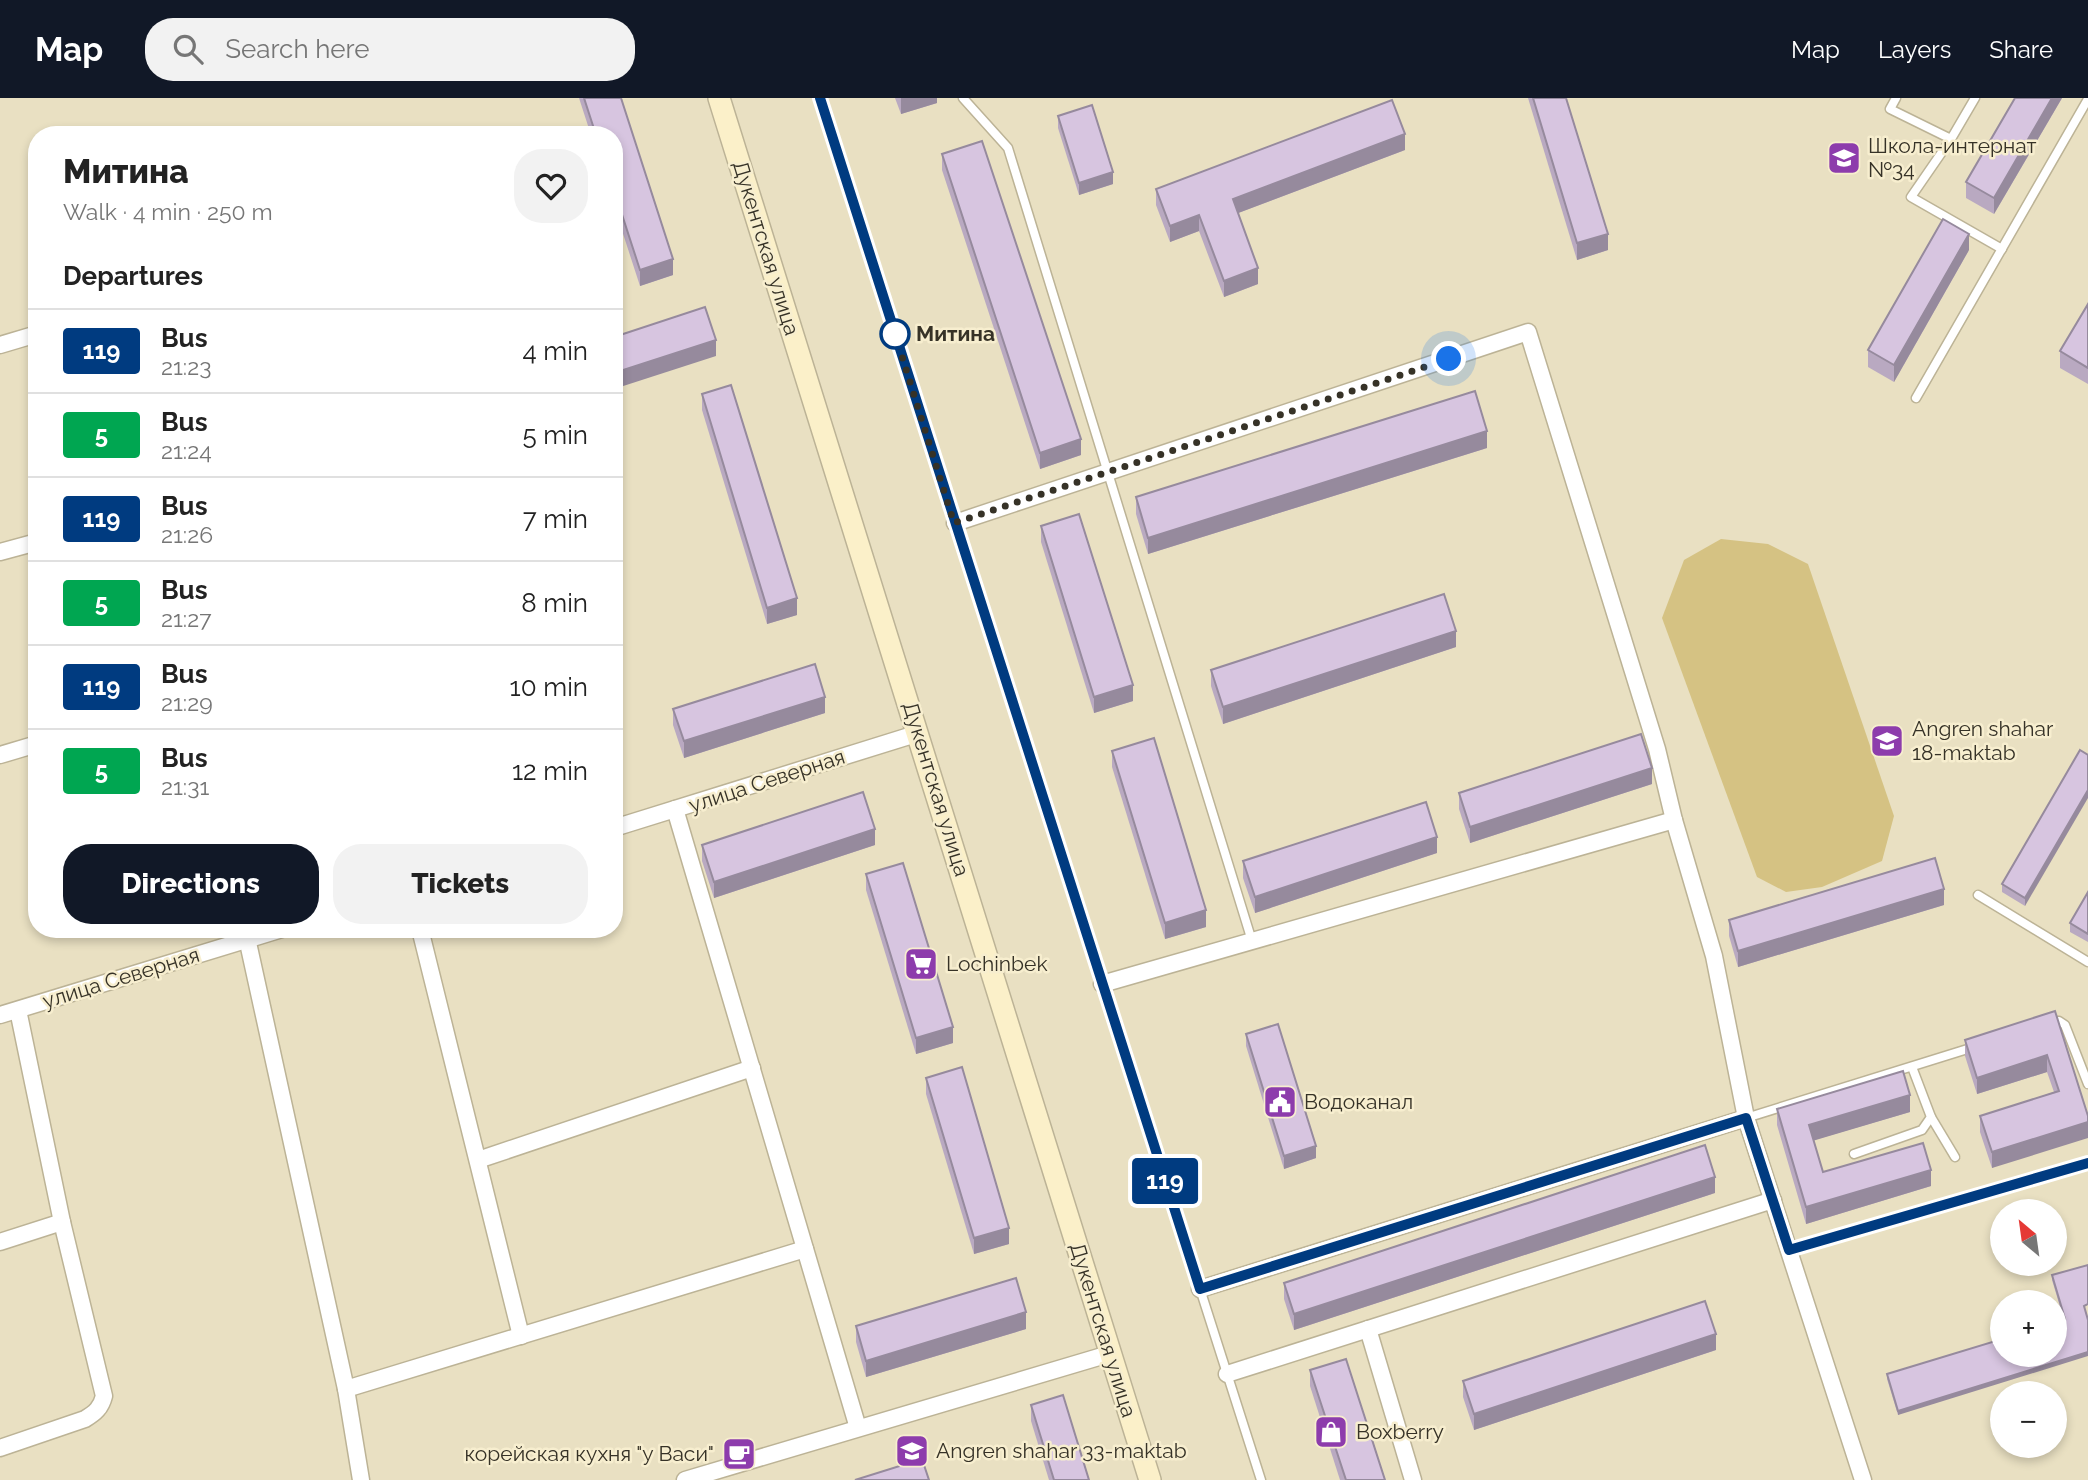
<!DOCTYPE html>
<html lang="en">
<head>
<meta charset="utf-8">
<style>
	:root { --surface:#fff; --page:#f2f2f2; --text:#222; --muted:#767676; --line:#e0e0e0; --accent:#111827 }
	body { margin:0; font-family:Raleway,sans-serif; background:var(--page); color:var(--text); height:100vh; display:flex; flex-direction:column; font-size:26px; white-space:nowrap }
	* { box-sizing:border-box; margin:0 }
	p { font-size:23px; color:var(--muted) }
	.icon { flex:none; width:38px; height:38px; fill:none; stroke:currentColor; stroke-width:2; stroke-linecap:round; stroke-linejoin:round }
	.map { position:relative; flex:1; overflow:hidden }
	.sheet { position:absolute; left:28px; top:28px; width:595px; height:812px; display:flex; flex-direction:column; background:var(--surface); border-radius:28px; box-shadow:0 4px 10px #0003 }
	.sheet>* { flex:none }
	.badge { padding:0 14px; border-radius:5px; font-size:24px; line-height:46px }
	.needle { width:46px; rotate:331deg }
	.controls { position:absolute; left:1990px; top:1101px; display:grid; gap:14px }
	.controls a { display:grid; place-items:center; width:77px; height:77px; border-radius:50%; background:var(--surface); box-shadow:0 4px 10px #0003; font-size:35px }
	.you { position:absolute; width:35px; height:35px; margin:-18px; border:5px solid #fff; border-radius:50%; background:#1a73e8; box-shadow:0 0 0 10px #1a73e833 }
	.map>.badge { position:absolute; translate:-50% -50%; box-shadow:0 0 0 4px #fff }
	h2 { padding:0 35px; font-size:26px; line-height:63px }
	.round { display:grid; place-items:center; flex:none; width:74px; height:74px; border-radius:28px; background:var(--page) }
	.headline { display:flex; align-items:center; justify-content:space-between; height:119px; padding:0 35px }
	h1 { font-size:33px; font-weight:800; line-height:52px }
	.cta { display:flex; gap:14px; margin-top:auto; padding:14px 35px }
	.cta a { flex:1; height:80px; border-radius:28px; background:var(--accent); color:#fff; font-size:28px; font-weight:800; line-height:80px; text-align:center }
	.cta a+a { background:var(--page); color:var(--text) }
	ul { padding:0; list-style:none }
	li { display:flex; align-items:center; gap:21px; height:84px; padding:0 35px; border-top:2px solid var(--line) }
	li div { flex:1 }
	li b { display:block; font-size:26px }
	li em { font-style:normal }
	li .badge { min-width:77px; font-weight:700; text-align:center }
	header { display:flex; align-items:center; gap:42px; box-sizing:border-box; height:98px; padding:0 35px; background:var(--accent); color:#fff }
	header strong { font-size:33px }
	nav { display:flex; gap:38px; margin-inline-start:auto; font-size:24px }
	.search { width:490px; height:63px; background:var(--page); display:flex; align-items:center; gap:18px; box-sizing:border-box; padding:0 24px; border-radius:28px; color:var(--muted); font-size:26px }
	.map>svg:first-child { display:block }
</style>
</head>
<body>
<header>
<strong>Map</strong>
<div class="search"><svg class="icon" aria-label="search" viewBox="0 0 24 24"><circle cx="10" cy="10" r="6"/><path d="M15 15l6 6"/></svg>Search here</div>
<nav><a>Map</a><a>Layers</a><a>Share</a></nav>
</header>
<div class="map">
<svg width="2088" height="1382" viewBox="0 0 2088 1382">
	<rect width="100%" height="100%" fill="#e9e0c2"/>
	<polygon fill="#d5c283" points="1721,441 1768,446 1808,466 1894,718 1882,763 1822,789 1786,794 1757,779 1662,520 1684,462"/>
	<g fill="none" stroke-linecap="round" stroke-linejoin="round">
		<defs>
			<g id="service">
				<polyline points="820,0 1261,1382"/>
				<polyline points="963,0 1008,50 1252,843"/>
				<polyline points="1896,0 1890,11 1951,41 1975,0"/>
				<polyline points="1951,41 1911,99 2002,151"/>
				<polyline points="1916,300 2088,1"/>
				<polyline points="1978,797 2088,864"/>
				<polyline points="2049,924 2059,923 2065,927 2088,986"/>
				<polyline points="1931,1019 1955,1059"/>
				<polyline points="1746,1020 1974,949"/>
				<polyline points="1854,1056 1922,1032 1931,1019 1912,969"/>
				<polyline points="1789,1152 2088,1065"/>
			</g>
			<g id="minor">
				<polyline points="0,247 37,236"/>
				<polyline points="955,425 1528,234 1657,651 1674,722 1714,858 1746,1020 1863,1382"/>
				<polyline points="0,454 37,444"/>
				<polyline points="0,657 37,646"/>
				<polyline points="675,711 858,1330"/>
				<polyline points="614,730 919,635"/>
				<polyline points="245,831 346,1291 361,1382"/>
				<polyline points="420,831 521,1238"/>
				<polyline points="1102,886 1674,722"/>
				<polyline points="0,917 282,831"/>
				<polyline points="478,1062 752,970"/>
				<polyline points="0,1144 62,1124"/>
				<polyline points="1200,1191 1746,1020"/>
				<polyline points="1368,1231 1413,1382"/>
				<polyline points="1227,1276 1773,1102"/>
				<polyline points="346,1291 805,1151"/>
				<path d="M 0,1350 L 85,1321 C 95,1315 101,1310 104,1298 L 62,1124 L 18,912"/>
				<polyline points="685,1382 1109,1256"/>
			</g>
			<polyline id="secondary" points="719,0 1150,1382"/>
		</defs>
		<use href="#service" stroke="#bcb396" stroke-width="11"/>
		<use href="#minor" stroke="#bcb396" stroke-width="19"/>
		<use href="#secondary" stroke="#bcb396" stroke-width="24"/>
		<use href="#service" stroke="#fff" stroke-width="8"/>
		<use href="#minor" stroke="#fff" stroke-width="16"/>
		<use href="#secondary" stroke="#fbf0c9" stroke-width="21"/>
	</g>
	<g fill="#b9a9c1">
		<polygon points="579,0 621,0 673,177 640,188 614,108 614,37 591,37"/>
		<polygon points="895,0 937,0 937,5 901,16"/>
		<polygon points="1528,0 1566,0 1608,152 1577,162"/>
		<polygon points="2015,0 2062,0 1994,116 1966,100 1966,84"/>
		<polygon points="1058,18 1113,86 1079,97 1058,30"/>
		<polygon points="1405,52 1238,115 1258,186 1224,199 1199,133 1170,144 1156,107 1156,91"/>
		<polygon points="942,56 1081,357 1040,371 942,72"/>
		<polygon points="1969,152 1894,284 1868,269 1868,252"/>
		<polygon points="2088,206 2088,286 2060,270 2060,253"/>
		<polygon points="702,296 797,517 767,526 702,312"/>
		<polygon points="1487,350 1148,456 1136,416 1136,399"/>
		<polygon points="1041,428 1133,603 1094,615 1041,444"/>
		<polygon points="1456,549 1223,626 1211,588 1211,572"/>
		<polygon points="673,611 825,615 684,660 673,627"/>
		<polygon points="2080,652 2025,808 2002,794 2002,786"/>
		<polygon points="1112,653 1206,829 1165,841 1112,669"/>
		<polygon points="1652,686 1470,745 1459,711 1459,695"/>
		<polygon points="702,747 875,747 714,800 702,763"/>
		<polygon points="1437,755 1255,815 1243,780 1243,763"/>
		<polygon points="866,776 953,945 916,956 866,792"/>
		<polygon points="2088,794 2088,844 2070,834 2070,825"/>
		<polygon points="1944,807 1738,869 1729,838 1729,822"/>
		<polygon points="2055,913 2088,1018 1992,1070 1980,1034 1980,1018 2054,994 2047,974 1977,996 1965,958 1965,942"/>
		<polygon points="1246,936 1316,1060 1284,1071 1246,948"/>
		<polygon points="926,980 1009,1146 974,1156 926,996"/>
		<polygon points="1777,1011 1910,1014 1814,1042 1823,1074 1931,1088 1806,1126 1777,1027"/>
		<polygon points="1715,1095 1294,1232 1284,1201 1284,1185"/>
		<polygon points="2052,1177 2085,1211 1898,1317 1887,1281 1887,1276 2064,1222 2052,1182"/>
		<polygon points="856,1228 1026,1231 866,1279 856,1244"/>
		<polygon points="1716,1252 1474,1332 1463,1299 1463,1283"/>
		<polygon points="1310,1272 1385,1382 1340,1382 1310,1288"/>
		<polygon points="1031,1307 1089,1382 1049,1382 1031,1323"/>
	</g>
	<g fill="#968a9d">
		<polygon points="901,0 937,0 937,5 901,16"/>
		<polygon points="2052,0 2062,0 1994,116 1994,100"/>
		<polygon points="1405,36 1405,52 1233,117 1233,101"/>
		<polygon points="1113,74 1113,86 1079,97 1079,85"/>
		<polygon points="1199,117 1199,133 1170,144 1170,128"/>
		<polygon points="1608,136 1608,152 1577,162 1577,145"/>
		<polygon points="1969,136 1969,152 1894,284 1894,267"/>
		<polygon points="673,161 673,177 640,188 640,172"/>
		<polygon points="1258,170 1258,186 1224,199 1224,183"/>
		<polygon points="716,242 716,258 614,291 614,275"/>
		<polygon points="1487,333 1487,350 1148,456 1148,440"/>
		<polygon points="1081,341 1081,357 1040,371 1040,355"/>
		<polygon points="797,500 797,517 767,526 767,510"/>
		<polygon points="1456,533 1456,549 1223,626 1223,609"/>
		<polygon points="1133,587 1133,603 1094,615 1094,599"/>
		<polygon points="825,599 825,615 684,660 684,643"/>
		<polygon points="1652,670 1652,686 1470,745 1470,729"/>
		<polygon points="2088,692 2088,700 2025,808 2025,800"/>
		<polygon points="875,731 875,747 714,800 714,784"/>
		<polygon points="1437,739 1437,755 1255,815 1255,799"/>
		<polygon points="1944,791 1944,807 1738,869 1738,853"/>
		<polygon points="1206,812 1206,829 1165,841 1165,825"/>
		<polygon points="953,929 953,945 916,956 916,940"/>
		<polygon points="2047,957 2047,974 1977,996 1977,980"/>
		<polygon points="1910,997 1910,1014 1809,1044 1809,1027"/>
		<polygon points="2088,1024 2088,1040 1992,1070 1992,1054"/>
		<polygon points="1316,1048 1316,1060 1284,1071 1284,1058"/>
		<polygon points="1931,1072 1931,1088 1806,1126 1806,1109"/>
		<polygon points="1715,1079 1715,1095 1294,1232 1294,1216"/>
		<polygon points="1009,1130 1009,1146 974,1156 974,1140"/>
		<polygon points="1026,1214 1026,1231 866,1279 866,1263"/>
		<polygon points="1716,1236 1716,1252 1474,1332 1474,1316"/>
		<polygon points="2088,1254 2088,1258 1898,1317 1898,1313"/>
	</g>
	<g fill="#d7c5e0" stroke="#968a9d" stroke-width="2">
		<polygon points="584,0 621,0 673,161 640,172 614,92 614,37 596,37"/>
		<polygon points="1533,0 1566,0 1608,136 1577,145"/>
		<polygon points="2015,0 2052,0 1994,100 1966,84"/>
		<polygon points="1392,2 1405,36 1233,101 1258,170 1224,183 1199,117 1170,128 1156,91"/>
		<polygon points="1092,7 1113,74 1079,85 1058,18"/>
		<polygon points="982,43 1081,341 1040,355 942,56"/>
		<polygon points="1943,121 1969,136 1894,267 1868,252"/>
		<polygon points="2088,206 2088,270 2060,253"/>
		<polygon points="705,209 716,242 614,275 614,239"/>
		<polygon points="731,287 797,500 767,510 702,296"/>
		<polygon points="1475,293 1487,333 1148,440 1136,399"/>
		<polygon points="1079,416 1133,587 1094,599 1041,428"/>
		<polygon points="1444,496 1456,533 1223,609 1211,572"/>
		<polygon points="815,566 825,599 684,643 673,611"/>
		<polygon points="1641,636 1652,670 1470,729 1459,695"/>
		<polygon points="1154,640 1206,812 1165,825 1112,653"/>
		<polygon points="2080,652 2088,657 2088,692 2025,800 2002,786"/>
		<polygon points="863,694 875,731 714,784 702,747"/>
		<polygon points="1426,704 1437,739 1255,799 1243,763"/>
		<polygon points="1935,760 1944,791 1738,853 1729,822"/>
		<polygon points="903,765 953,929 916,940 866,776"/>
		<polygon points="2088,794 2088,836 2070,825"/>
		<polygon points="2055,913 2088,1018 2088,1024 1992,1054 1980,1018 2059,993 2047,957 1977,980 1965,942"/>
		<polygon points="1278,926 1316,1048 1284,1058 1246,936"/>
		<polygon points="962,969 1009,1130 974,1140 926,980"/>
		<polygon points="1903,973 1910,997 1809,1027 1823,1074 1923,1045 1931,1072 1806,1109 1777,1011"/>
		<polygon points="1705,1047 1715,1079 1294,1216 1284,1185"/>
		<polygon points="2088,1167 2088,1206 2084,1208 2088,1222 2088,1254 1898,1313 1887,1276 2002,1241 2002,1256 2054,1256 2054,1225 2065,1221 2052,1177"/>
		<polygon points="1016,1180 1026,1214 866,1263 856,1228"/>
		<polygon points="1705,1203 1716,1236 1474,1316 1463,1283"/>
		<polygon points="1346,1261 1385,1382 1346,1382 1310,1272"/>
		<polygon points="1063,1297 1089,1382 1054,1382 1031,1307"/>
		<polygon points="922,1361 929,1382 855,1382"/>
	</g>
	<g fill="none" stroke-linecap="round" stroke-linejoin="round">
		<defs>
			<polyline id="line" points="820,0 1200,1191 1746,1020 1789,1152 2088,1065"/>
		</defs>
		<use href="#line" stroke="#fff" stroke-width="16"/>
		<use href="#line" stroke="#003b80" stroke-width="10"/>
		<polyline stroke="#363227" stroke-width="7" stroke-dasharray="0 12.6" points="895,236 954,425 1449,261"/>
	</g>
	<defs>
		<symbol id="school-square" viewBox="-11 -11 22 22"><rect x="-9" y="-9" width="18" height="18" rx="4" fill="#8d3cac" stroke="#f7eecf"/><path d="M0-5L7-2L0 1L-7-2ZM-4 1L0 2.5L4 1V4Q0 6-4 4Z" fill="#fff"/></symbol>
		<symbol id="supermarket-square" viewBox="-11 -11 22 22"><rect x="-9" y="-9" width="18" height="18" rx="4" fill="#8d3cac" stroke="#f7eecf"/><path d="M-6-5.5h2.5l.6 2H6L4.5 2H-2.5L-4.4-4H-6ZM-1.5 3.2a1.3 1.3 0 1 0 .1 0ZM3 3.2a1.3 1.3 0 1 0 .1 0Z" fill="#fff"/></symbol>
		<symbol id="civic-square" viewBox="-11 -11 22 22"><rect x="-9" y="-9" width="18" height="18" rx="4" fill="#8d3cac" stroke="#f7eecf"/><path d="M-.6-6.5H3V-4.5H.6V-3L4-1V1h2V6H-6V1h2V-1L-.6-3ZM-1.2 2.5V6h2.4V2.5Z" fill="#fff"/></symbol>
		<symbol id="shop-square" viewBox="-11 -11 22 22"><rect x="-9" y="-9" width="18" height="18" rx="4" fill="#8d3cac" stroke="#f7eecf"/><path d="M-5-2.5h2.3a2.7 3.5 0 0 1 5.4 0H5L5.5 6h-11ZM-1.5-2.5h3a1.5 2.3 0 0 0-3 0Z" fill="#fff"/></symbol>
		<symbol id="cafe-square" viewBox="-11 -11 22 22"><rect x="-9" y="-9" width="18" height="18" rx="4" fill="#8d3cac" stroke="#f7eecf"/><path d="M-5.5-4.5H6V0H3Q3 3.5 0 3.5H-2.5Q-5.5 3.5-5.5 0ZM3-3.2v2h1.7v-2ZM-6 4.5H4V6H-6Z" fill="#fff"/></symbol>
	</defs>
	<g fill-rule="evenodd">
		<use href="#school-square" x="1825" y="41" width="38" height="38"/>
		<use href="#school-square" x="1868" y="624" width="38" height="38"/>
		<use href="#supermarket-square" x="902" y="847" width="38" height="38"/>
		<use href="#civic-square" x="1261" y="985" width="38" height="38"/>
		<use href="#shop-square" x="1312" y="1315" width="38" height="38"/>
		<use href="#school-square" x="893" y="1334" width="38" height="38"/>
		<use href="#cafe-square" x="720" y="1337" width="38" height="38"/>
	</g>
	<circle fill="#fff" stroke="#003b80" stroke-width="3.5" cx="895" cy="236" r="14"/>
	<g text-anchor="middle" stroke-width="5" stroke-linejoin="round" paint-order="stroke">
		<g font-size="21" fill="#363227" stroke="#f7eecf" text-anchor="start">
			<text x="1868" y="55">Школа-интернат<tspan x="1868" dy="24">№34</tspan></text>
			<text x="1912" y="638">Angren shahar<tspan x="1912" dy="24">18-maktab</tspan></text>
			<text x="946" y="873">Lochinbek</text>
			<text x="1304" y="1011">Водоканал</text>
			<text x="1356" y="1341">Boxberry</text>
			<text x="936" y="1360">Angren shahar 33-maktab</text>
			<text x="714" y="1363" text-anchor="end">корейская кухня "у Васи"</text>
		</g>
		<g font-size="21" fill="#363227" stroke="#f7eecf">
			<text transform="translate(766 150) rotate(73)" y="7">Дукентская улица</text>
			<text transform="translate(767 683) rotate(-18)" y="7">улица Северная</text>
			<text transform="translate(936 691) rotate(73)" y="7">Дукентская улица</text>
			<text transform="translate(121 880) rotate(-17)" y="7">улица Северная</text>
			<text transform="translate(1103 1232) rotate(73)" y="7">Дукентская улица</text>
		</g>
		<g font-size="21" font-weight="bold" fill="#363227" stroke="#f7eecf" text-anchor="start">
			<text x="916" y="243">Митина</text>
		</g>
	</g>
</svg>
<div class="controls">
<a><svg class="needle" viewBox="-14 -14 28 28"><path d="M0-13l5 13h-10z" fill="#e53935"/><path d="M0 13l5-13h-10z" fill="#767676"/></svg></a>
<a>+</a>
<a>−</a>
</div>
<div class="you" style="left:1449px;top:261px"></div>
<b class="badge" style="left:1165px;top:1083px;background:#003b80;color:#fff">119</b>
<section class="sheet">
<div class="headline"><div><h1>Митина</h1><p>Walk · 4 min · 250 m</p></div><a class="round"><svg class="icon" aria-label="heart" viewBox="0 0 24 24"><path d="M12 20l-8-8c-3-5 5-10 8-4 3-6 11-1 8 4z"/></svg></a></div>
<h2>Departures</h2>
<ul>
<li><span class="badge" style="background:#003b80;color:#fff">119</span><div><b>Bus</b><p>21:23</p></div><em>4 min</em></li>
<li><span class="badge" style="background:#00a651;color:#fff">5</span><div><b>Bus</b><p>21:24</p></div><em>5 min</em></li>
<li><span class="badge" style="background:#003b80;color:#fff">119</span><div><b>Bus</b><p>21:26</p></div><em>7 min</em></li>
<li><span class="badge" style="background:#00a651;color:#fff">5</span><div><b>Bus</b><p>21:27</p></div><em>8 min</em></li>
<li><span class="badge" style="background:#003b80;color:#fff">119</span><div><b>Bus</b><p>21:29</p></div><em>10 min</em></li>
<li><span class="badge" style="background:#00a651;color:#fff">5</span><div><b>Bus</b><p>21:31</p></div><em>12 min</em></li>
</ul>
<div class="cta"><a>Directions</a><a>Tickets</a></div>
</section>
</div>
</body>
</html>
